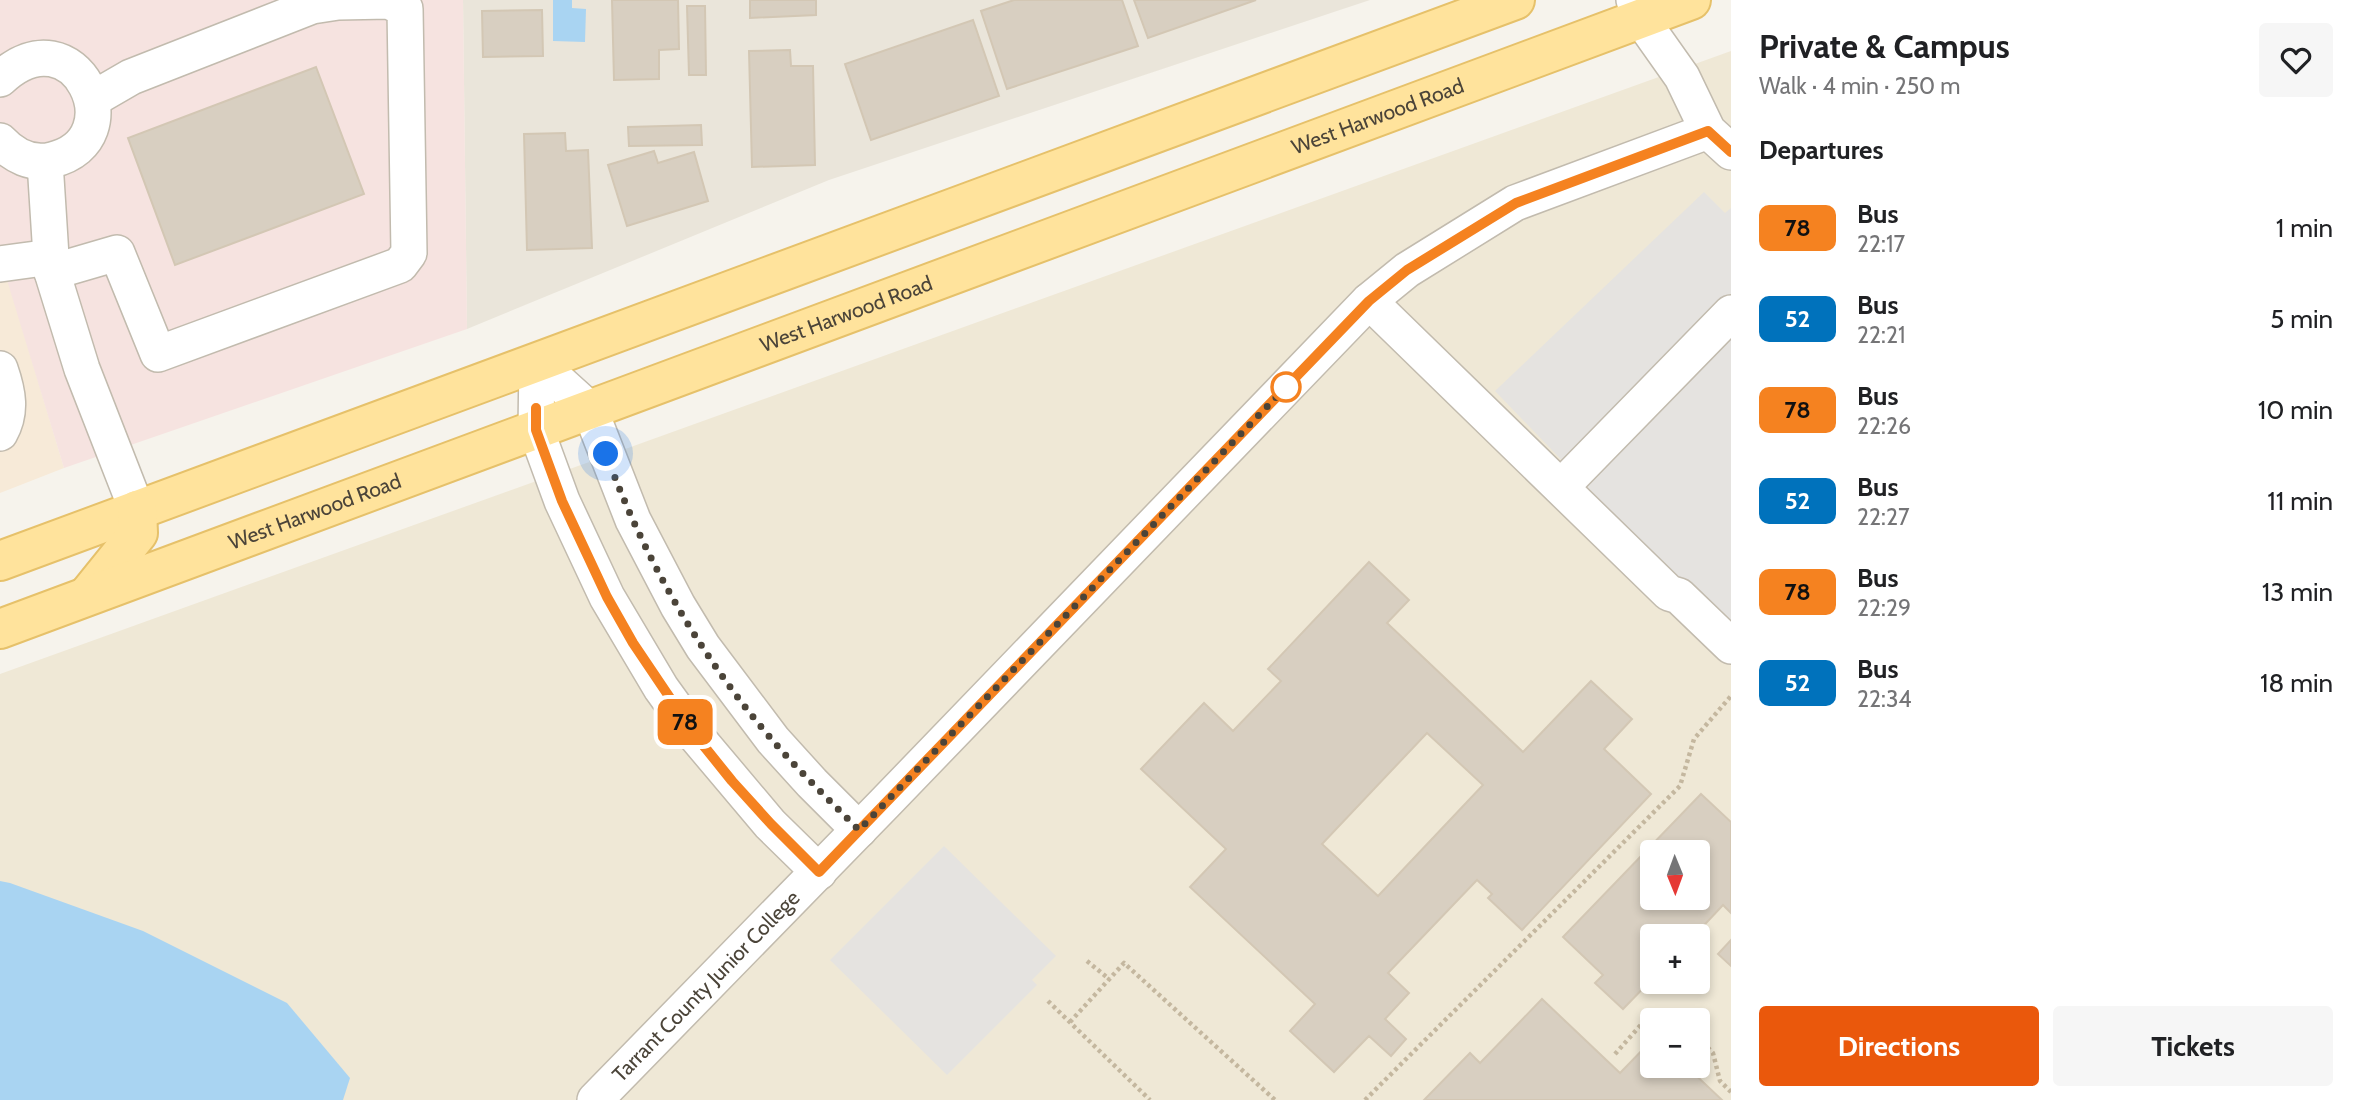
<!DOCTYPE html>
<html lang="en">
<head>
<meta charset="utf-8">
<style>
	:root { --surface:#fff; --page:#f6f6f6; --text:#202124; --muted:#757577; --accent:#ea580c }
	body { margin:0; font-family:Cabin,sans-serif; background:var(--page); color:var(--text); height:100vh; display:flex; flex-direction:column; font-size:26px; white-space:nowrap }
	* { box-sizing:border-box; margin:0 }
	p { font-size:23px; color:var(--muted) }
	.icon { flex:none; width:38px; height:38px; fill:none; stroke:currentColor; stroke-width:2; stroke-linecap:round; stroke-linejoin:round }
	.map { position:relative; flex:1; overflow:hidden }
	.side { display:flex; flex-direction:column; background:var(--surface); width:630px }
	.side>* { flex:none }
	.badge { padding:0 14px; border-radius:10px; font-size:24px; line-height:46px }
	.needle { width:46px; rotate:179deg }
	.buttons { position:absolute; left:1640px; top:840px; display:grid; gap:14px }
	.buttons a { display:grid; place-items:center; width:70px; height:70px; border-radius:7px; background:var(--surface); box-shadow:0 4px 10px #0003; font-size:35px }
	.you { position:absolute; width:35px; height:35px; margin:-18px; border:5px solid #fff; border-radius:50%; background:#1a73e8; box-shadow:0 0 0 10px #1a73e833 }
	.map>.badge { position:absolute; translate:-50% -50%; box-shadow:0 0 0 4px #fff }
	h2 { padding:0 28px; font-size:26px; line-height:63px }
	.round { display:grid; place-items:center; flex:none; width:74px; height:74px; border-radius:7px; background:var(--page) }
	.overview { display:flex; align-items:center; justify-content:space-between; height:119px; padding:0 28px }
	h1 { font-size:33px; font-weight:800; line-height:52px }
	.button { display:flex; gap:14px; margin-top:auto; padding:14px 28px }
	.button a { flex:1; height:80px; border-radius:7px; background:var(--accent); color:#fff; font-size:28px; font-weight:800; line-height:80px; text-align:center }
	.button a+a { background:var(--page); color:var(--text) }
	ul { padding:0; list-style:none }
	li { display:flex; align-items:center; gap:21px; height:91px; padding:0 28px }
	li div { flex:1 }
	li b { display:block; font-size:26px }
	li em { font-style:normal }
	li .badge { min-width:77px; font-weight:700; text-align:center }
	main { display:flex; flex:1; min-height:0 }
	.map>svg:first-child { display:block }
</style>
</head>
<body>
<main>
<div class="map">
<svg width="1731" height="1100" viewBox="0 0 1731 1100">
	<rect width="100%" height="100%" fill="#f6f3ec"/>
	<polygon fill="#eae5da" points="463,0 1370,0 829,180 467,329"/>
	<polygon fill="#f7ead8" points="0,254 64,468 0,493"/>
	<path fill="#efe8d6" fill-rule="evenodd" d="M 1731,51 L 1731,1100 L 0,1100 L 0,674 ZM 1652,852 L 1698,852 L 1698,898 L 1652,898 ZM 1652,936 L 1698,936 L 1698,982 L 1652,982 ZM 1652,1020 L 1698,1020 L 1698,1066 L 1652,1066 Z"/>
	<polygon fill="#f6e3e0" points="0,0 463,0 467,329 64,468 0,257"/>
	<g fill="#e5e3e0">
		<polygon points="1704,192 1725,213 1731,208 1731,636 1495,391"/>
		<polygon points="944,846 1056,956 1032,980 1037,985 947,1075 830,960"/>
	</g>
	<g fill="#a9d4f2">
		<polygon points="553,0 572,0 572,8 586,9 585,42 553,41"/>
		<polygon points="0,881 10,883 143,931 287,1003 350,1078 343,1100 0,1100"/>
	</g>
	<g fill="#d8cfc1" stroke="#d3c7b4" stroke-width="2" fill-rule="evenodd">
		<polygon points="612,0 678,0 679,49 659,50 659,79 614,80"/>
		<polygon points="750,0 816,0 816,15 750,18"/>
		<polygon points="1014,0 1122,0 1138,46 1007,89 981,11"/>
		<polygon points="1134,0 1256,0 1148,38"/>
		<polygon points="687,6 705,6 706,75 689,75"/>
		<polygon points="542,10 543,56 483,57 482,11"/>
		<polygon points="973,20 999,96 871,140 845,64"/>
		<polygon points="790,50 791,66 813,66 815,165 752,167 749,51"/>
		<polygon points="316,67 364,194 175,265 128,138"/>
		<polygon points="701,125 702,145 629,146 628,127"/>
		<polygon points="565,133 566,151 588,150 592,248 527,250 524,134"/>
		<polygon points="654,151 658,163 694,152 708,201 627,226 608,165"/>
		<path d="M 1369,562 L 1409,600 L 1387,623 L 1523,752 L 1591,681 L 1632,719 L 1604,749 L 1651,794 L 1522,930 L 1488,898 L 1492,894 L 1477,880 L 1388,973 L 1409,993 L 1385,1019 L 1406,1039 L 1391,1056 L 1369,1036 L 1334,1072 L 1290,1031 L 1315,1004 L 1190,887 L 1226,849 L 1141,769 L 1204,703 L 1233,731 L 1281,681 L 1268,669 ZM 1427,733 L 1483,785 L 1378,896 L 1322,844 Z"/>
		<path d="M 1701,794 L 1731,822 L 1731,913 L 1723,905 L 1694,936 L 1652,936 L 1652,979 L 1623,1009 L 1595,983 L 1603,975 L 1563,937 ZM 1652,852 L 1698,852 L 1698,898 L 1652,898 Z"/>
		<polygon points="1731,940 1731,966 1718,954"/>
		<polygon points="1542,999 1620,1073 1652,1040 1652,1066 1686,1066 1722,1100 1424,1100 1470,1053 1480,1063"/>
	</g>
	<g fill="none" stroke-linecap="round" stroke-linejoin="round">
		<defs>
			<g id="minor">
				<polyline points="1634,0 1641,19 1682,77 1708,131 1731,152"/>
				<path d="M 0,79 C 75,8 137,140 52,160 C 32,165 14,156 0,141"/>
				<polyline points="45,162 52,272 82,369 137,510"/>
				<polyline points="0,264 51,257"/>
				<polyline points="52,272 117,253 158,354 400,265 409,253 405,9 389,1 338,2 312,6 131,77 93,99"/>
				<polyline points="1369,301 1669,593 1679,596 1731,646"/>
				<polyline points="537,362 536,430 562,501 607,597 661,688 695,735 770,824 819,872"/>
				<polyline points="537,362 590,410 633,520 678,606 703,647 773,740 812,783 859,830"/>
				<path d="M 0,369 C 8,392 12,412 0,433"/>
				<polyline points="1561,487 1731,313"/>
				<path id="s1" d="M 595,1100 L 885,803 L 1369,301 L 1407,270 L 1515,203 L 1708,131"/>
			</g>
			<g id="major">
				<polyline points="0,561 1515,0"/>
				<polyline points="88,595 138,533 137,510"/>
				<path id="s2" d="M 0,629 L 1691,0"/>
			</g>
		</defs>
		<use href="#minor" stroke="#c2bbae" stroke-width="38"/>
		<use href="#major" stroke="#e6c16a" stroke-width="42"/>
		<g stroke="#c4b79f" stroke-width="4.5" stroke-dasharray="3.5 3.5" stroke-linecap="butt">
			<polyline points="1087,961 1109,979"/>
			<polyline points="1048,1001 1150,1100"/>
			<polyline points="1070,1022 1124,963 1275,1100"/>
			<polyline points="1698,1037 1713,1053 1720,1081 1731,1092"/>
			<polyline points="1615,1054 1647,1018 1668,1012 1681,1020"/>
			<polyline points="1365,1100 1680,786 1694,739 1731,696"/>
		</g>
		<use href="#minor" stroke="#fff" stroke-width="35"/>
		<use href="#major" stroke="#ffe39c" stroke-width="38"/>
	</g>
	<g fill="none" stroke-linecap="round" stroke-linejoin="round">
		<defs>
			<polyline id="line" points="536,408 536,430 562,501 607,597 633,643 695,735 732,781 771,824 819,872 1369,301 1407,270 1516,203 1708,131 1731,152"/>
		</defs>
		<use href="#line" stroke="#fff" stroke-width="16"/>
		<use href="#line" stroke="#f58220" stroke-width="10"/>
		<path stroke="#4b4439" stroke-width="7" stroke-dasharray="0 12.6" d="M 606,454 C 644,558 701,658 774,742 C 801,773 830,801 859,830 L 1286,387"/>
	</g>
	<circle fill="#fff" stroke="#f58220" stroke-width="3.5" cx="1286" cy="387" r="14"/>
	<g text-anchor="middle" stroke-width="5" stroke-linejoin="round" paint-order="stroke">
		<g font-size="21" fill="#4b4439" stroke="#fff">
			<text dy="7" stroke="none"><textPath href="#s2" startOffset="1470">West Harwood Road</textPath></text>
			<text dy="7" stroke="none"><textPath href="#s2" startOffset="903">West Harwood Road</textPath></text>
			<text dy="7" stroke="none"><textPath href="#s2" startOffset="336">West Harwood Road</textPath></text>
			<text dy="7" stroke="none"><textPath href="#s1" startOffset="159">Tarrant County Junior College</textPath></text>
		</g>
	</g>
</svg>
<div class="buttons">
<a><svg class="needle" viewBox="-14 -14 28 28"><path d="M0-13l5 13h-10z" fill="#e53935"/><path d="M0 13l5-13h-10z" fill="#757577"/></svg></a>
<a>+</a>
<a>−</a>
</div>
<div class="you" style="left:606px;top:454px"></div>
<b class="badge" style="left:685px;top:722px;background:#f58220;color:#111">78</b>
</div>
<section class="side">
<div class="overview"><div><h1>Private &amp; Campus</h1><p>Walk · 4 min · 250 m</p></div><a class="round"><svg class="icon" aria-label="heart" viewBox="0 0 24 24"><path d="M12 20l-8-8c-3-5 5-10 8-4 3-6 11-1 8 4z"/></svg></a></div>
<h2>Departures</h2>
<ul>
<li><span class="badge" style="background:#f58220;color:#111">78</span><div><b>Bus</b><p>22:17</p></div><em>1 min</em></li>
<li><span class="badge" style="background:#0072bc;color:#fff">52</span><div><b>Bus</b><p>22:21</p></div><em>5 min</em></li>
<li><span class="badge" style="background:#f58220;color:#111">78</span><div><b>Bus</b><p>22:26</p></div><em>10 min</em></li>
<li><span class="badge" style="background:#0072bc;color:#fff">52</span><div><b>Bus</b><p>22:27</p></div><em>11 min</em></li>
<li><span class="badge" style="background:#f58220;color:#111">78</span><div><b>Bus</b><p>22:29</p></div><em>13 min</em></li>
<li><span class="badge" style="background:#0072bc;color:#fff">52</span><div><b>Bus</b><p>22:34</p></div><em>18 min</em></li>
</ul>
<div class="button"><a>Directions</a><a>Tickets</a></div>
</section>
</main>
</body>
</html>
